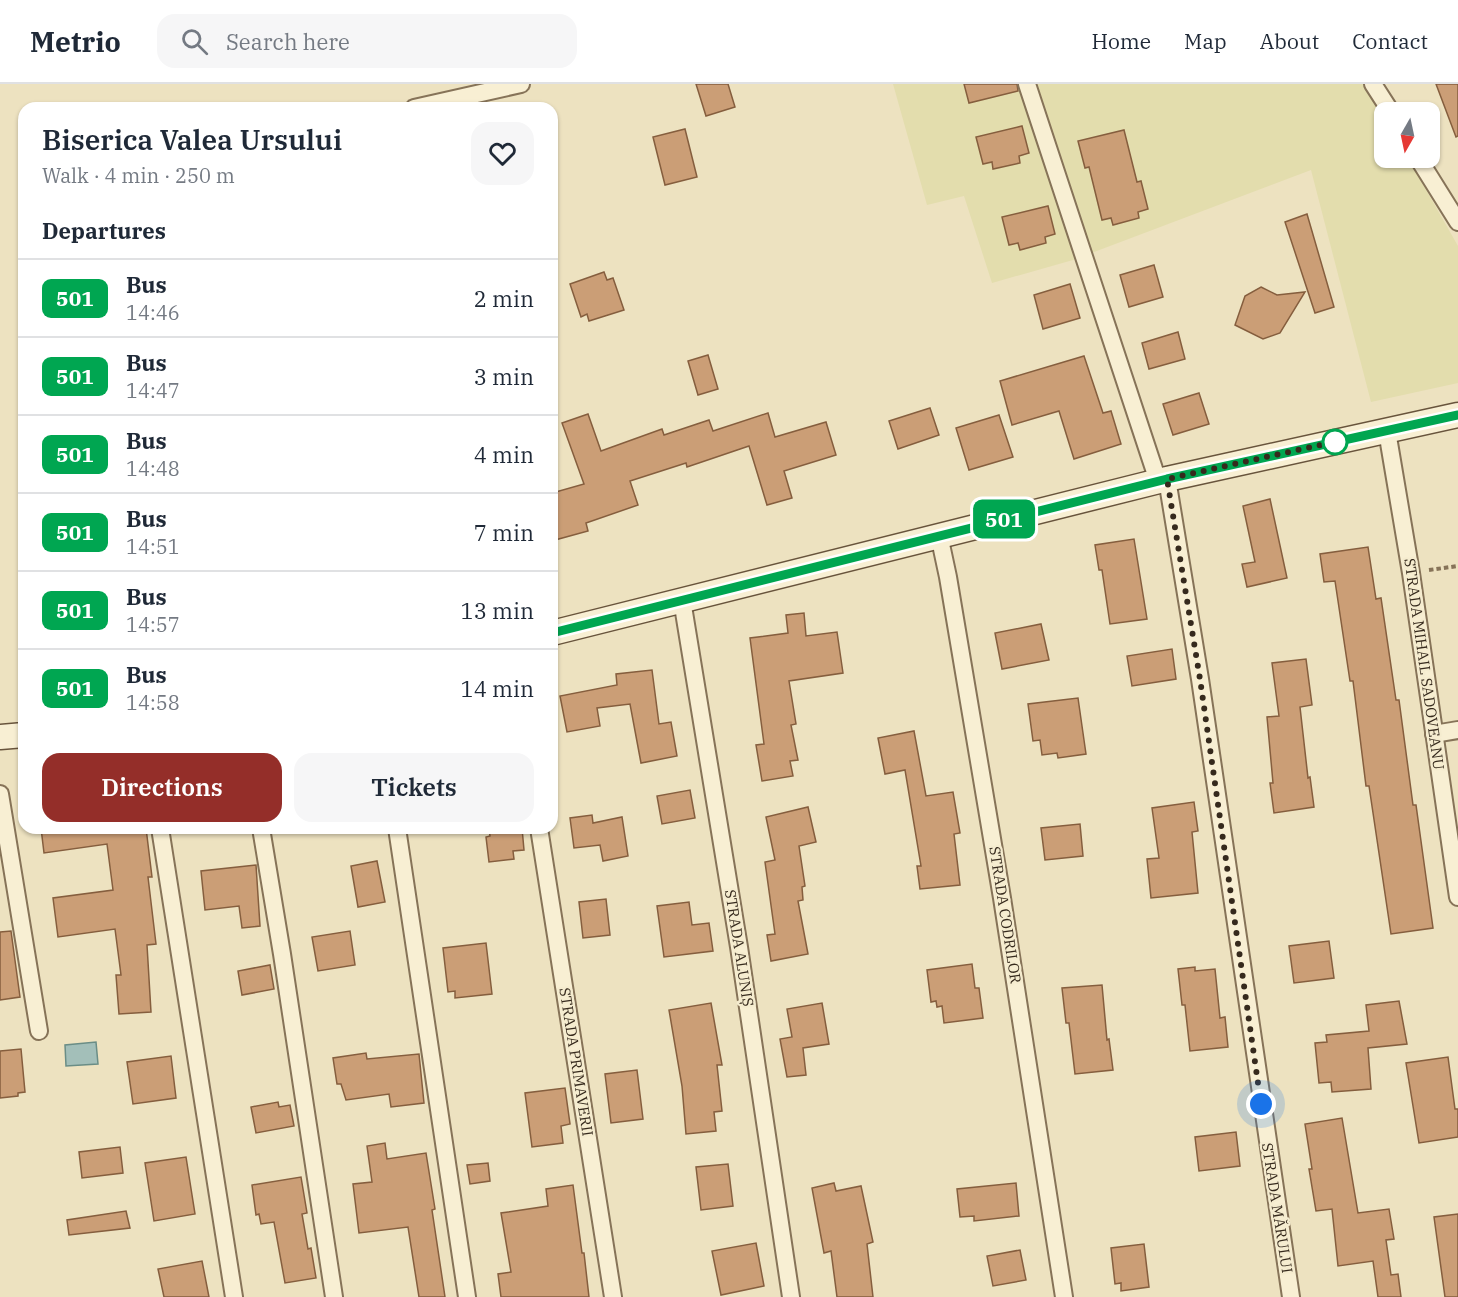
<!DOCTYPE html>
<html lang="en">
<head>
<meta charset="utf-8">
<style>
	:root { --surface:#fff; --page:#f6f6f7; --text:#1f2937; --muted:#747a83; --line:#e0e1e3; --accent:#942e29 }
	body { margin:0; font-family:"IBM Plex Serif",serif; background:var(--page); color:var(--text); height:100vh; display:flex; flex-direction:column; font-size:22px; white-space:nowrap }
	* { box-sizing:border-box; margin:0 }
	p { font-size:20px; color:var(--muted) }
	.icon { flex:none; width:33px; height:33px; fill:none; stroke:currentColor; stroke-width:2; stroke-linecap:round; stroke-linejoin:round }
	.map { position:relative; flex:1; overflow:hidden }
	.drawer { position:absolute; left:18px; top:18px; width:540px; height:732px; display:flex; flex-direction:column; background:var(--surface); border-radius:18px; box-shadow:0 2px 4px #0004 }
	.drawer>* { flex:none }
	.badge { padding:0 12px; border-radius:9px; font-size:21px; line-height:39px }
	.needle { width:39px; rotate:189deg }
	.fabs { position:absolute; left:1374px; top:18px; display:grid; gap:12px }
	.fabs a { display:grid; place-items:center; width:66px; height:66px; border-radius:12px; background:var(--surface); box-shadow:0 2px 4px #0004; font-size:30px }
	.you { position:absolute; width:30px; height:30px; margin:-15px; border:4px solid #fff; border-radius:50%; background:#1a73e8; box-shadow:0 0 0 9px #1a73e833 }
	.map>.badge { position:absolute; translate:-50% -50%; box-shadow:0 0 0 3px #fff }
	h2 { padding:0 24px; font-size:22px; line-height:54px }
	.round { display:grid; place-items:center; flex:none; width:63px; height:63px; border-radius:18px; background:var(--page) }
	.head { display:flex; align-items:center; justify-content:space-between; height:102px; padding:0 24px }
	h1 { font-size:28px; font-weight:600; line-height:45px }
	.cta { display:flex; gap:12px; margin-top:auto; padding:12px 24px }
	.cta a { flex:1; height:69px; border-radius:18px; background:var(--accent); color:#fff; font-size:24px; font-weight:600; line-height:69px; text-align:center }
	.cta a+a { background:var(--page); color:var(--text) }
	ul { padding:0; list-style:none }
	li { display:flex; align-items:center; gap:18px; height:78px; padding:0 24px; border-top:2px solid var(--line) }
	li div { flex:1 }
	li b { display:block; font-size:22px }
	li em { font-style:normal }
	li .badge { min-width:66px; font-weight:700; text-align:center }
	header { display:flex; align-items:center; gap:36px; box-sizing:border-box; height:84px; padding:0 30px; background:var(--surface); border-bottom:2px solid var(--line) }
	header strong { font-size:28px }
	nav { display:flex; gap:33px; margin-inline-start:auto; font-size:21px }
	.search { width:420px; height:54px; background:var(--page); display:flex; align-items:center; gap:15px; box-sizing:border-box; padding:0 21px; border-radius:18px; color:var(--muted); font-size:22px }
	.map>svg:first-child { display:block }
</style>
</head>
<body>
<header>
<strong>Metrio</strong>
<div class="search"><svg class="icon" aria-label="search" viewBox="0 0 24 24"><circle cx="10" cy="10" r="6"/><path d="M15 15l6 6"/></svg>Search here</div>
<nav><a>Home</a><a>Map</a><a>About</a><a>Contact</a></nav>
</header>
<div class="map">
<svg width="1458" height="1213" viewBox="0 0 1458 1213">
	<rect width="100%" height="100%" fill="#ede2c0"/>
	<polygon fill="#e3ddad" points="893,0 1364,0 1384,35 1384,74 1408,74 1458,162 1458,299 1371,318 1311,86 1073,176 992,199 964,112 927,121"/>
	<polygon fill="#a3bfb9" stroke="#6a8d86" stroke-width="1.5" points="96,958 98,980 66,982 65,961"/>
	<g fill="#cb9e76" stroke="#855e3e" stroke-width="1.5">
		<polygon points="696,0 728,0 735,23 706,32"/>
		<polygon points="964,0 1017,0 1018,7 969,19"/>
		<polygon points="1436,0 1458,0 1458,52 1456,53"/>
		<polygon points="1022,42 1029,69 1019,72 1020,79 993,85 992,78 983,80 976,53"/>
		<polygon points="685,45 697,93 665,101 653,53"/>
		<polygon points="1124,46 1137,98 1141,97 1148,125 1138,128 1139,134 1113,141 1111,134 1102,136 1089,83 1085,84 1078,57"/>
		<polygon points="1048,122 1055,150 1045,153 1046,159 1020,166 1018,159 1009,161 1002,133"/>
		<polygon points="1307,130 1334,223 1315,229 1285,138"/>
		<polygon points="1154,181 1163,213 1129,223 1120,191"/>
		<polygon points="604,188 607,196 613,194 624,226 589,237 587,230 581,233 570,200"/>
		<polygon points="1070,200 1080,234 1043,245 1034,211"/>
		<polygon points="1261,203 1277,211 1305,208 1280,249 1263,255 1235,241 1245,212"/>
		<polygon points="1178,248 1185,275 1149,285 1142,259"/>
		<polygon points="708,271 718,305 698,311 688,277"/>
		<polygon points="1084,272 1103,329 1111,327 1121,360 1074,375 1059,327 1012,341 1000,297"/>
		<polygon points="1199,309 1209,340 1173,351 1163,320"/>
		<polygon points="930,324 939,351 898,365 889,337"/>
		<polygon points="768,329 775,353 826,338 836,371 784,387 792,414 767,421 749,362 687,383 686,379 630,397 638,421 586,439 588,447 555,456 552,445 552,409 584,400 562,339 588,330 601,367 662,345 664,351 709,336 713,347"/>
		<polygon points="999,331 1013,373 969,386 956,344"/>
		<polygon points="1270,415 1287,494 1247,503 1242,480 1255,478 1243,422"/>
		<polygon points="1134,455 1147,535 1110,540 1102,486 1099,486 1095,461"/>
		<polygon points="1368,463 1376,515 1381,514 1396,616 1399,616 1413,721 1416,721 1433,844 1391,850 1369,702 1366,702 1353,597 1350,597 1335,497 1324,498 1320,470"/>
		<polygon points="804,529 806,552 837,548 843,589 789,597 796,640 791,641 798,676 790,677 793,692 762,697 756,661 764,660 750,554 788,549 786,531"/>
		<polygon points="1041,540 1049,576 1002,585 995,549"/>
		<polygon points="1172,565 1176,595 1132,602 1127,572"/>
		<polygon points="1306,575 1312,621 1300,623 1308,694 1310,693 1314,723 1274,729 1270,699 1273,699 1267,633 1279,632 1272,579"/>
		<polygon points="652,586 659,640 671,638 677,672 641,679 630,620 597,624 600,642 567,648 560,612 617,601 616,590"/>
		<polygon points="1078,614 1086,670 1058,674 1057,669 1042,671 1040,656 1033,657 1028,620"/>
		<polygon points="914,647 926,712 953,708 960,749 954,750 960,801 920,805 917,782 921,782 905,686 885,690 878,654"/>
		<polygon points="690,706 695,734 662,740 657,712"/>
		<polygon points="1194,718 1198,747 1192,748 1198,809 1151,814 1147,775 1159,774 1152,724"/>
		<polygon points="808,723 816,758 799,762 805,802 802,803 803,816 798,817 808,870 771,877 767,851 775,850 765,778 775,776 766,733"/>
		<polygon points="592,731 593,739 622,733 628,772 603,777 600,761 574,764 570,734"/>
		<polygon points="1080,740 1083,772 1045,776 1041,744"/>
		<polygon points="41,744 146,744 152,793 148,793 156,860 147,861 151,928 119,930 116,891 121,891 115,845 58,853 53,814 113,806 107,760 44,769"/>
		<polygon points="501,744 522,744 524,766 513,767 514,775 489,778 486,753 490,752 489,745"/>
		<polygon points="377,777 385,818 358,823 351,782"/>
		<polygon points="256,781 260,842 242,844 239,822 205,826 201,787"/>
		<polygon points="606,815 610,851 583,854 579,818"/>
		<polygon points="689,818 692,841 709,839 713,867 664,873 657,822"/>
		<polygon points="11,847 20,913 0,916 0,848"/>
		<polygon points="350,847 355,881 318,887 312,853"/>
		<polygon points="1329,857 1334,894 1294,899 1289,862"/>
		<polygon points="486,859 492,910 455,914 455,907 448,908 443,864"/>
		<polygon points="972,880 975,904 979,904 983,934 944,939 942,922 937,923 936,917 931,918 927,886"/>
		<polygon points="270,881 274,905 242,911 238,887"/>
		<polygon points="1195,883 1195,887 1215,885 1220,934 1225,933 1228,963 1190,967 1185,921 1182,921 1178,885"/>
		<polygon points="1102,901 1107,956 1109,955 1113,986 1075,990 1069,939 1066,939 1062,904"/>
		<polygon points="1399,917 1407,960 1368,964 1371,1005 1332,1008 1331,998 1319,999 1315,959 1327,958 1326,951 1369,947 1366,921"/>
		<polygon points="711,919 722,981 717,981 722,1027 714,1028 716,1047 686,1050 682,1002 669,926"/>
		<polygon points="822,919 829,960 803,964 806,991 787,993 780,955 792,953 787,925"/>
		<polygon points="21,965 25,1008 18,1009 18,1012 0,1014 0,967"/>
		<polygon points="366,969 367,975 419,970 424,1019 391,1023 389,1010 346,1016 341,1000 337,1000 333,974"/>
		<polygon points="171,972 176,1014 133,1020 127,978"/>
		<polygon points="1448,973 1455,1025 1458,1025 1458,1053 1419,1059 1406,979"/>
		<polygon points="637,986 643,1035 611,1039 605,990"/>
		<polygon points="565,1004 570,1040 561,1042 563,1059 532,1063 525,1009"/>
		<polygon points="278,1018 279,1023 290,1021 294,1042 256,1049 251,1023"/>
		<polygon points="1342,1034 1358,1129 1389,1125 1394,1155 1386,1156 1391,1191 1398,1190 1401,1213 1378,1213 1373,1177 1338,1182 1332,1125 1316,1127 1309,1085 1312,1085 1305,1040"/>
		<polygon points="1236,1048 1240,1082 1199,1087 1195,1053"/>
		<polygon points="385,1059 387,1075 426,1069 435,1125 432,1126 445,1213 419,1213 408,1143 359,1149 353,1100 372,1098 367,1062"/>
		<polygon points="120,1063 123,1089 82,1094 79,1068"/>
		<polygon points="186,1073 195,1130 154,1137 145,1079"/>
		<polygon points="488,1079 490,1097 470,1100 467,1081"/>
		<polygon points="728,1080 733,1122 701,1126 696,1083"/>
		<polygon points="301,1093 307,1129 302,1130 308,1165 311,1164 316,1194 285,1199 274,1138 261,1140 259,1130 256,1131 252,1101"/>
		<polygon points="834,1099 836,1107 861,1102 873,1158 867,1160 873,1213 837,1213 831,1167 824,1169 812,1104"/>
		<polygon points="1016,1099 1019,1132 974,1137 974,1132 960,1133 957,1105"/>
		<polygon points="573,1101 582,1169 584,1169 589,1213 501,1213 498,1190 511,1188 501,1129 548,1122 546,1105"/>
		<polygon points="126,1127 130,1144 69,1151 67,1136"/>
		<polygon points="1458,1130 1458,1213 1445,1213 1434,1133"/>
		<polygon points="756,1159 764,1202 721,1211 712,1167"/>
		<polygon points="1144,1160 1149,1203 1121,1207 1121,1199 1115,1200 1111,1164"/>
		<polygon points="1020,1166 1026,1196 993,1202 987,1172"/>
		<polygon points="202,1177 209,1213 164,1213 158,1185"/>
	</g>
	<g fill="none" stroke-linecap="round" stroke-linejoin="round">
		<defs>
			<g id="street">
				<polyline points="1027,0 1158,397"/>
				<polyline points="1373,0 1391,28"/>
				<polyline points="414,24 521,0"/>
				<polyline points="1418,74 1458,138"/>
				<polyline points="1387,347 1411,489 1458,813"/>
				<polyline points="1167,395 1200,595 1291,1213"/>
				<polyline points="939,451 948,493 1002,814 1064,1213"/>
				<polyline points="682,516 739,863 791,1213"/>
				<polyline points="1434,650 1458,646"/>
				<polyline points="0,710 39,947"/>
				<polyline points="160,744 234,1213"/>
				<polyline points="261,744 282,870 334,1213"/>
				<polyline points="397,744 467,1213"/>
				<polyline points="539,744 613,1213"/>
			</g>
			<g id="secondary">
				<polyline points="552,549 1167,395 1458,331"/>
				<polyline points="0,653 24,651"/>
			</g>
		</defs>
		<use href="#street" stroke="#867358" stroke-width="20"/>
		<use href="#secondary" stroke="#68543c" stroke-width="27"/>
		<polyline stroke="#867358" stroke-width="4" stroke-dasharray="4.5 3" stroke-linecap="butt" points="1429,486 1458,482"/>
		<use href="#street" stroke="#f8efd3" stroke-width="16"/>
		<use href="#secondary" stroke="#f8efd3" stroke-width="24"/>
	</g>
	<g fill="none" stroke-linecap="round" stroke-linejoin="round">
		<defs>
			<polyline id="line" points="552,549 1167,395 1458,331"/>
		</defs>
		<use href="#line" stroke="#fff" stroke-width="14"/>
		<use href="#line" stroke="#00a651" stroke-width="9"/>
		<polyline stroke="#362a1d" stroke-width="6" stroke-dasharray="0 10.8" points="1261,1020 1200,595 1167,395 1343,356 1335,358"/>
	</g>
	<circle fill="#fff" stroke="#00a651" stroke-width="3" cx="1335" cy="358" r="12"/>
	<g text-anchor="middle" stroke-width="4.5" stroke-linejoin="round" paint-order="stroke">
		<g font-size="15" fill="#362a1d" stroke="#f5eccf">
			<text transform="translate(1424 580) rotate(82)" y="5">STRADA MIHAIL SADOVEANU</text>
			<text transform="translate(1005 831) rotate(81)" y="5">STRADA CODRILOR</text>
			<text transform="translate(739 864) rotate(81)" y="5">STRADA ALUNIȘ</text>
			<text transform="translate(576 978) rotate(81)" y="5">STRADA PRIMAVERII</text>
			<text transform="translate(1277 1124) rotate(81)" y="5">STRADA MĂRULUI</text>
		</g>
	</g>
</svg>
<div class="fabs">
<a><svg class="needle" viewBox="-14 -14 28 28"><path d="M0-13l5 13h-10z" fill="#e53935"/><path d="M0 13l5-13h-10z" fill="#747a83"/></svg></a>
</div>
<div class="you" style="left:1261px;top:1020px"></div>
<b class="badge" style="left:1004px;top:435px;background:#00a651;color:#fff">501</b>
<section class="drawer">
<div class="head"><div><h1>Biserica Valea Ursului</h1><p>Walk · 4 min · 250 m</p></div><a class="round"><svg class="icon" aria-label="heart" viewBox="0 0 24 24"><path d="M12 20l-8-8c-3-5 5-10 8-4 3-6 11-1 8 4z"/></svg></a></div>
<h2>Departures</h2>
<ul>
<li><span class="badge" style="background:#00a651;color:#fff">501</span><div><b>Bus</b><p>14:46</p></div><em>2 min</em></li>
<li><span class="badge" style="background:#00a651;color:#fff">501</span><div><b>Bus</b><p>14:47</p></div><em>3 min</em></li>
<li><span class="badge" style="background:#00a651;color:#fff">501</span><div><b>Bus</b><p>14:48</p></div><em>4 min</em></li>
<li><span class="badge" style="background:#00a651;color:#fff">501</span><div><b>Bus</b><p>14:51</p></div><em>7 min</em></li>
<li><span class="badge" style="background:#00a651;color:#fff">501</span><div><b>Bus</b><p>14:57</p></div><em>13 min</em></li>
<li><span class="badge" style="background:#00a651;color:#fff">501</span><div><b>Bus</b><p>14:58</p></div><em>14 min</em></li>
</ul>
<div class="cta"><a>Directions</a><a>Tickets</a></div>
</section>
</div>
</body>
</html>
